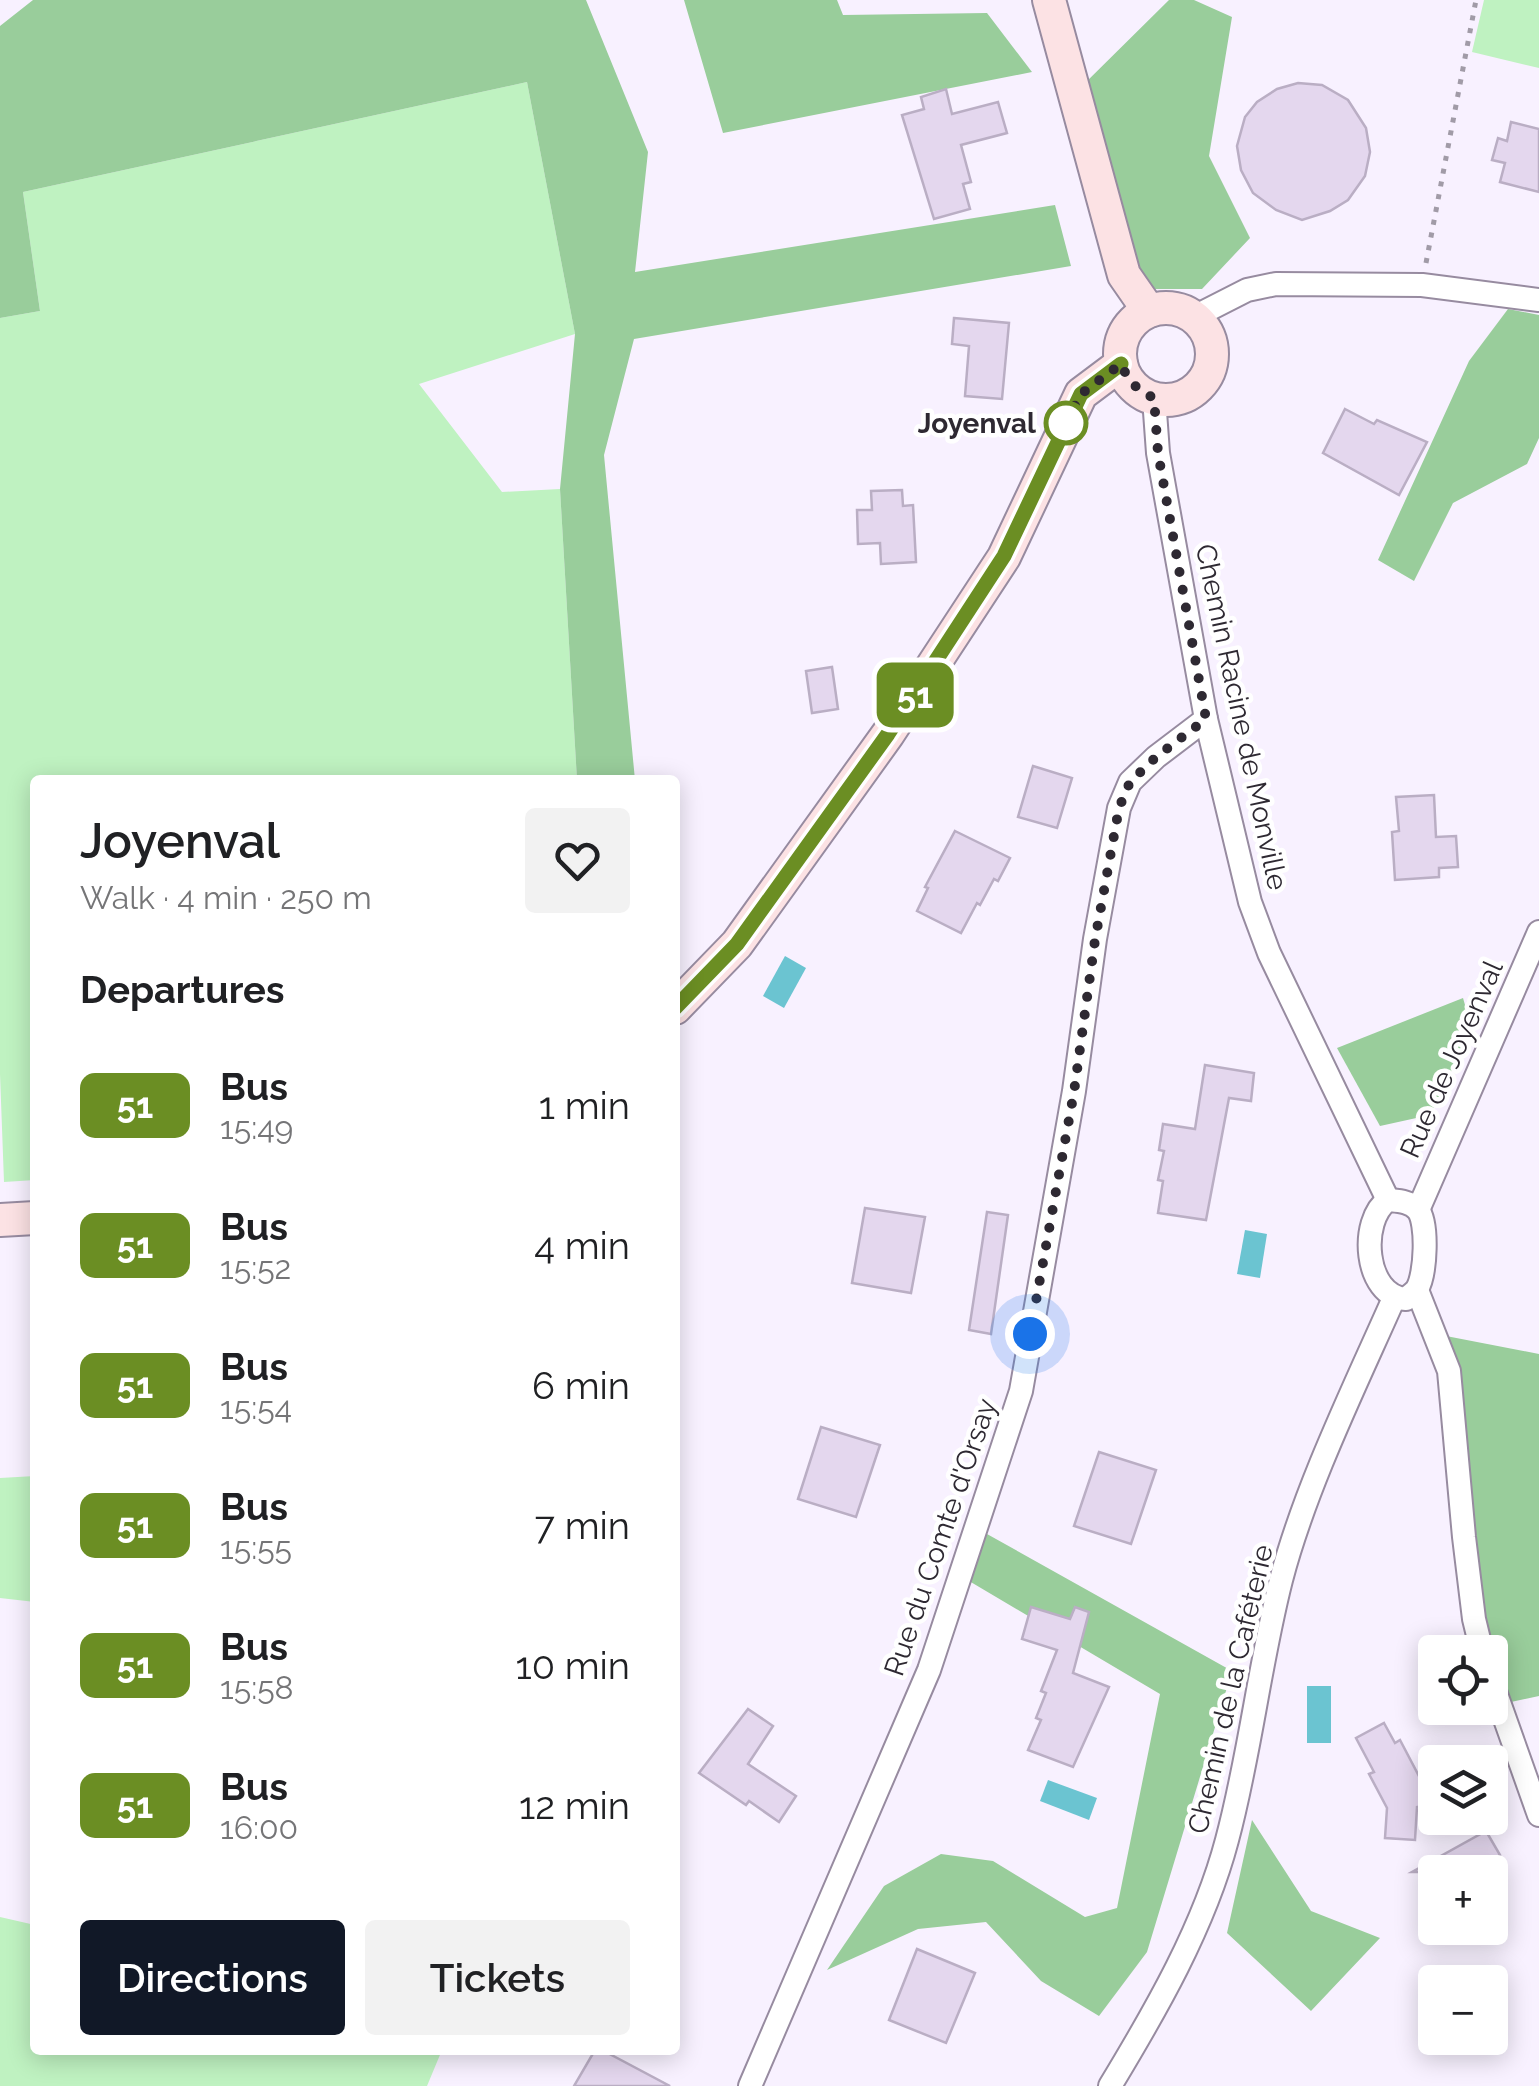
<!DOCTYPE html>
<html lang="en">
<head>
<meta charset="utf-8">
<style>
	:root { --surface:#fff; --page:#f2f2f2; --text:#202124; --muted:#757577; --accent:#111827 }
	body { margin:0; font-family:Raleway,sans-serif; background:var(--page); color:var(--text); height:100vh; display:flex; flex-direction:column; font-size:38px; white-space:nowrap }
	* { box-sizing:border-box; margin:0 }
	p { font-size:32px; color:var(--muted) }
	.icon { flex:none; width:55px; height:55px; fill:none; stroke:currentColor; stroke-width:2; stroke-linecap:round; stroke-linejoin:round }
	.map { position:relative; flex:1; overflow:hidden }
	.drawer { position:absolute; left:30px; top:775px; width:650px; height:1280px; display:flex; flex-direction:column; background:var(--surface); border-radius:10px; box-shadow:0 5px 25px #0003 }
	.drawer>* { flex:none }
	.badge { padding:0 20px; border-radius:15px; font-size:35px; line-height:65px }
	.tools { position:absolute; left:1418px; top:1635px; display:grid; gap:20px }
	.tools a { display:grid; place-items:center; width:90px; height:90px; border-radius:10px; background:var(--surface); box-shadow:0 5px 25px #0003; font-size:50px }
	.you { position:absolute; width:50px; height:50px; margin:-25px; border:8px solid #fff; border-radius:50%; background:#1a73e8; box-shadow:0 0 0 15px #1a73e833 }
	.map>.badge { position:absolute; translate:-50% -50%; box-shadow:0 0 0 5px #fff }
	h2 { padding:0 50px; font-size:38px; line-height:90px }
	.round { display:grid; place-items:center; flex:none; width:105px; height:105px; border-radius:10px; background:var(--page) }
	.headline { display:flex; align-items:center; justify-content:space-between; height:170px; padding:0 50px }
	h1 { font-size:48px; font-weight:600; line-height:75px }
	.primary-button { display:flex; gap:20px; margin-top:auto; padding:20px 50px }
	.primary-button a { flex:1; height:115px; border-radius:10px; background:var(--accent); color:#fff; font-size:40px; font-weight:600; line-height:115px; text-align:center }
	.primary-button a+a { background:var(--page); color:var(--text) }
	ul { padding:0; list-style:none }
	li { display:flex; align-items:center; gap:30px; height:140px; padding:0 50px }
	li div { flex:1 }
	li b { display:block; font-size:38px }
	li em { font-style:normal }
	li .badge { min-width:110px; font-weight:700; text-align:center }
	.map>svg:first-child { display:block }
</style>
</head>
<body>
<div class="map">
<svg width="1539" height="2086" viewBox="0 0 1539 2086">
	<rect width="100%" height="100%" fill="#f8f1ff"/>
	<g fill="#bff2c1">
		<polygon points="1484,0 1539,0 1539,68 1472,52"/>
		<polygon points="527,82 575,334 419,384 502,492 560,489 577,780 35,780 35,1180 4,1182 0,1074 0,318 40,311 23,192"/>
		<polygon points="35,1476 35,1602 0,1598 0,1478"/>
		<polygon points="0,1917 35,1925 35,2050 442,2050 427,2086 0,2086"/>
	</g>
	<g fill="#99cd9b">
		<polygon points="33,0 586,0 648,152 635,272 1055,205 1071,266 634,339 604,455 635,780 577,780 560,489 575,334 527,82 23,192 40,311 0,318 0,26"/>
		<polygon points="684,0 837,0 843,15 987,13 1032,72 723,133"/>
		<polygon points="1169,0 1194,0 1232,17 1209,156 1250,238 1202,289 1137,289 1078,90"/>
		<polygon points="1508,309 1539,315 1539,438 1527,464 1453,503 1414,581 1378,560 1469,361"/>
		<polygon points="1463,998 1472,1030 1430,1115 1380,1126 1337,1048"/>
		<polygon points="1446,1336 1539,1354 1539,1696 1497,1705"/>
		<polygon points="987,1534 1232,1671 1147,1952 1099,2016 1041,1981 986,1922 918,1929 827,1970 884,1886 941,1854 993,1861 1085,1917 1117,1908 1160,1694 964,1578"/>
		<polygon points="1252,1820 1311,1911 1380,1938 1311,2011 1227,1933"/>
	</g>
	<g fill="#6bc4d1">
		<polygon points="785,956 806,968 784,1008 763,996"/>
		<polygon points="1245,1230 1267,1234 1260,1278 1237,1274"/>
		<rect x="1307" y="1686" width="24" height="57"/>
		<polygon points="1048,1780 1097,1798 1089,1820 1040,1801"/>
	</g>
	<g fill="#e4d7ee" stroke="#baaec4" stroke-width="2.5">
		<polygon points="1298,83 1322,85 1348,100 1366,128 1370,152 1365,176 1348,200 1330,211 1302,220 1276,210 1253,193 1241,170 1237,146 1245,117 1257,102 1277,89"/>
		<polygon points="946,89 952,114 998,102 1007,133 961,145 971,182 963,184 970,209 934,219 902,115 924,109 921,97"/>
		<polygon points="1511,122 1539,129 1539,192 1500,182 1505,163 1492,160 1498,138 1507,141"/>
		<polygon points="954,318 1009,323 1002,399 965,396 969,346 952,344"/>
		<polygon points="1345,409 1374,424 1377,420 1427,442 1399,495 1323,453"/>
		<polygon points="902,490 903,506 913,505 916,562 881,564 880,543 858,544 857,510 872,510 871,491"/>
		<polygon points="832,667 838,709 812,713 806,671"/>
		<polygon points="1033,766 1072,778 1057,828 1018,817"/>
		<polygon points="1434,795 1436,837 1456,836 1458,867 1439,868 1439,877 1395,880 1392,832 1399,831 1396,797"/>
		<polygon points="955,831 1010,858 998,881 994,879 980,905 977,903 961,933 917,911 928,888 925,887"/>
		<polygon points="1205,1065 1254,1073 1251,1101 1229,1098 1206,1220 1158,1213 1163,1181 1158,1180 1164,1151 1159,1150 1163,1124 1195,1129"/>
		<polygon points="865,1208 925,1217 911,1293 852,1283"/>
		<polygon points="987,1212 1008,1215 991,1334 969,1330"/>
		<polygon points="821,1427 880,1445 856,1517 798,1499"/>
		<polygon points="1099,1452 1156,1470 1131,1544 1074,1526"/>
		<polygon points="1031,1607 1070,1619 1075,1607 1089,1612 1073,1673 1109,1687 1073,1767 1028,1750 1041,1720 1036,1718 1046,1693 1041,1691 1057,1650 1022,1639"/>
		<polygon points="748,1709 773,1726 748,1764 796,1796 779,1822 749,1801 746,1805 699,1773"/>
		<polygon points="1384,1723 1395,1743 1400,1740 1420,1778 1429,1776 1434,1804 1417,1807 1415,1840 1385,1838 1387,1808 1369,1774 1374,1772 1356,1738"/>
		<polygon points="1486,1831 1500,1855 1468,1872 1412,1872"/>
		<polygon points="917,1949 975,1973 946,2043 889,2020"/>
		<polygon points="595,2050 602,2050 670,2086 574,2086"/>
	</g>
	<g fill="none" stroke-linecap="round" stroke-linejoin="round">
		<defs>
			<g id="street">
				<polyline points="1194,317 1247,290 1276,284 1422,285 1539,300"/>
				<polyline points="1154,398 1158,453 1206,719 1250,902 1269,953 1388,1200"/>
				<path d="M 1388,1200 C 1398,1201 1410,1201 1418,1210 C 1428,1223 1426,1274 1417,1289 C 1416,1291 1408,1297 1406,1299 C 1364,1296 1359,1220 1388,1200 Z"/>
				<polyline points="1418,1210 1539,932"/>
				<polyline points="1417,1290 1449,1371 1464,1537 1474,1619 1482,1652"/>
				<polyline points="1490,1677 1539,1815"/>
				<polyline points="750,2086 929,1670 1021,1391 1074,1091 1095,939 1119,808 1130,782 1156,757 1206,719"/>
				<path d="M 1110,2086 C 1156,2010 1204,1927 1227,1840 C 1250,1755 1259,1666 1281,1580 C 1305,1488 1355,1386 1394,1298"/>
			</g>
			<g id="secondary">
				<polyline points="1049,0 1124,275 1149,311"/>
				<circle cx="1166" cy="354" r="46"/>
				<polyline points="675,1008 737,944 888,734 1004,557 1081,394 1121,364"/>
				<polyline points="0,1220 35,1218"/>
			</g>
		</defs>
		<use href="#street" stroke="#978ba0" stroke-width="26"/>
		<use href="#secondary" stroke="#978ba0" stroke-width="36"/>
		<polyline stroke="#a19ba7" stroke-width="5" stroke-dasharray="5 8" stroke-linecap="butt" points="1426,263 1476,0"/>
		<use href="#street" stroke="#fff" stroke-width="22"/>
		<use href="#secondary" stroke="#fce2e4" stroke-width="32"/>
	</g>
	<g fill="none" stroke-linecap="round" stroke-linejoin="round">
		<defs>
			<polyline id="line" points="675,1008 737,944 888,734 1004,556 1081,394 1121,364"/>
		</defs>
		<use href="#line" stroke="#fff" stroke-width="22"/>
		<use href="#line" stroke="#6b8e23" stroke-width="15"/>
		<path stroke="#2e2932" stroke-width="10" stroke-dasharray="0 18" d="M 1030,1334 L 1074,1092 L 1095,940 L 1119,808 L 1130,782 L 1156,757 L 1206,719 L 1158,453 L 1154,398 C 1137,390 1129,382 1121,364 L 1081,394 L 1066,423"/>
	</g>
	<circle fill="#fff" stroke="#6b8e23" stroke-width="5" cx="1066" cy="423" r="20"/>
	<g text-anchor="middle" stroke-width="9" stroke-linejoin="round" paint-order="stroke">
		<g font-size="28" font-weight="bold" fill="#2e2932" stroke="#fff" text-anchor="end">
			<text x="1036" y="433">Joyenval</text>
		</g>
		<g font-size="28" fill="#2e2932" stroke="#fff">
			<text transform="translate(1242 717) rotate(78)" y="10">Chemin Racine de Monville</text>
			<text transform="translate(1451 1059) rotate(-66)" y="10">Rue de Joyenval</text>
			<text transform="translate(940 1537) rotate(-71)" y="10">Rue du Comte d'Orsay</text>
			<text transform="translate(1230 1689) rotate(-77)" y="10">Chemin de la Caféterie</text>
		</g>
	</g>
</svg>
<div class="tools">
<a><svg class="icon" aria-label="locate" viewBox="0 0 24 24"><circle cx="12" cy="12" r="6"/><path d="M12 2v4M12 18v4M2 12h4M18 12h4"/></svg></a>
<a><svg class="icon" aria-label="layers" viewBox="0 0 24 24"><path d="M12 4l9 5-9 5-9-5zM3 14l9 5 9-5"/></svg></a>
<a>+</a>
<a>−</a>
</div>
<div class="you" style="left:1030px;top:1334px"></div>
<b class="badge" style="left:915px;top:695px;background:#6b8e23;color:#fff">51</b>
<section class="drawer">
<div class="headline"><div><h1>Joyenval</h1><p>Walk · 4 min · 250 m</p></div><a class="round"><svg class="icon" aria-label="heart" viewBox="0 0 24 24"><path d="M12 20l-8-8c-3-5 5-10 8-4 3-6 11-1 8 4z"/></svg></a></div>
<h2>Departures</h2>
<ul>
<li><span class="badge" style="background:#6b8e23;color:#fff">51</span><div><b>Bus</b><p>15:49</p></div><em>1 min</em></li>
<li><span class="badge" style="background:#6b8e23;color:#fff">51</span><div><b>Bus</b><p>15:52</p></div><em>4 min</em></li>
<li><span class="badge" style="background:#6b8e23;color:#fff">51</span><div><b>Bus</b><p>15:54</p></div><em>6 min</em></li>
<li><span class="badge" style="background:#6b8e23;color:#fff">51</span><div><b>Bus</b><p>15:55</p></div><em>7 min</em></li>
<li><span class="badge" style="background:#6b8e23;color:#fff">51</span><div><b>Bus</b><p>15:58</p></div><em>10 min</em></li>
<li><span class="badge" style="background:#6b8e23;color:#fff">51</span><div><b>Bus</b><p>16:00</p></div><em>12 min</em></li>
</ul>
<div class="primary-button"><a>Directions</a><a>Tickets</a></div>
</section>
</div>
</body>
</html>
